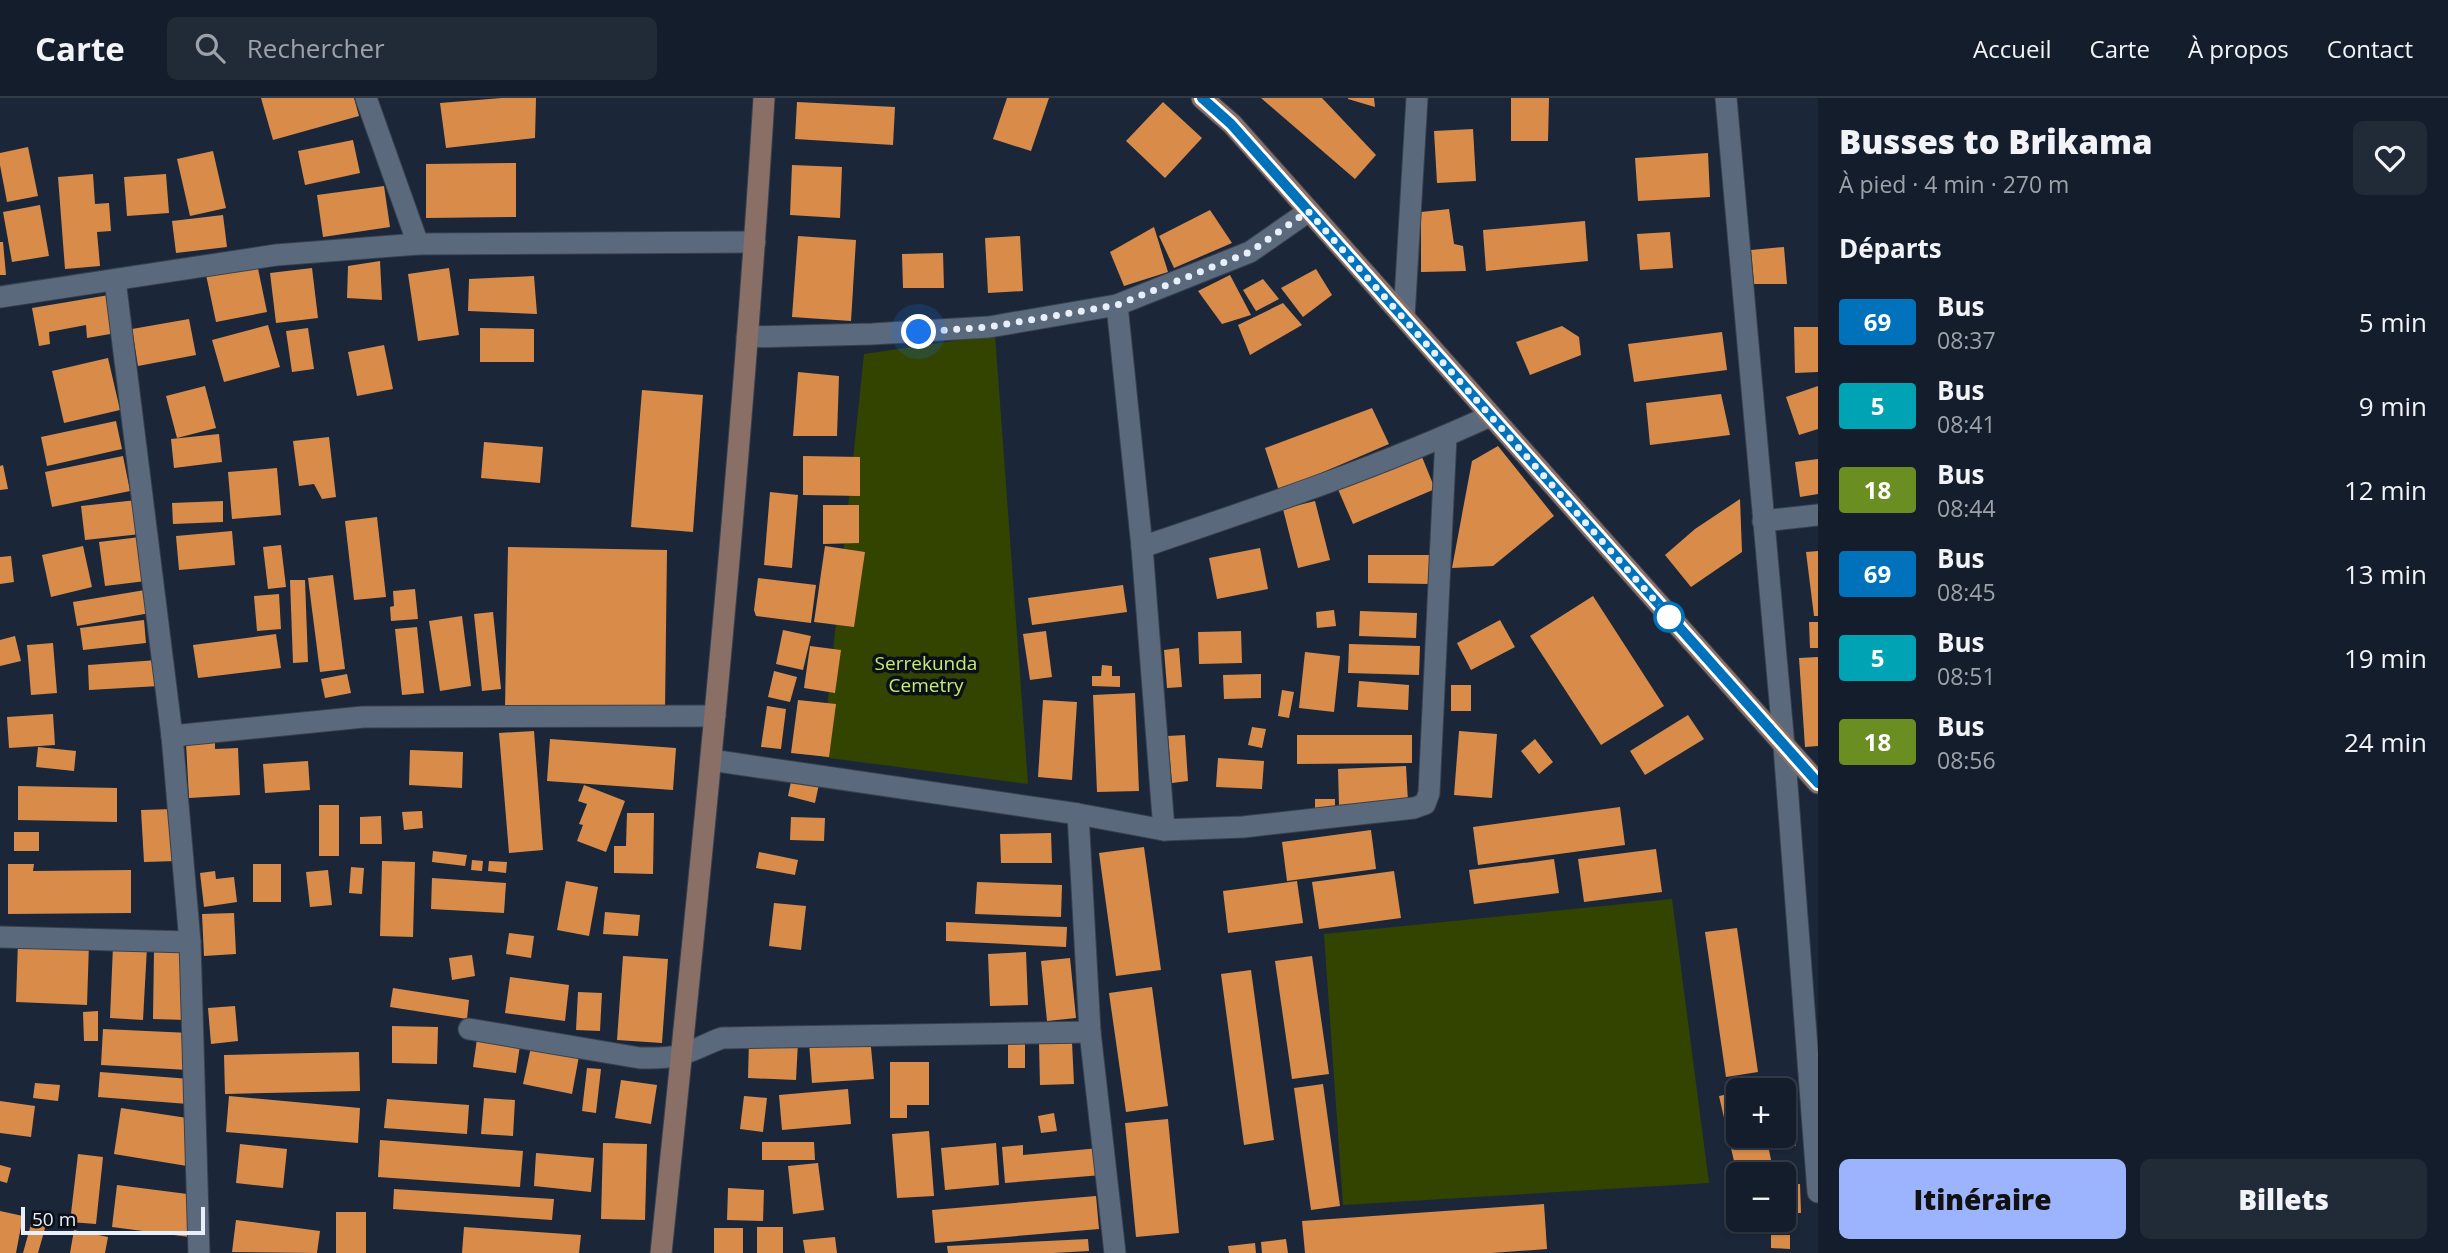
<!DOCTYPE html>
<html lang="fr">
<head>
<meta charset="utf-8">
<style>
	:root { --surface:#141d2b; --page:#212a37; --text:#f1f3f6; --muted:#9da2a9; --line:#333b47; --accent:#9cb4fd }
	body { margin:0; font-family:"Open Sans",sans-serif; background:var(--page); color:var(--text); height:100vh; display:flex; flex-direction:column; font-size:26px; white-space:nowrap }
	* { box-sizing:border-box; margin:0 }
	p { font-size:23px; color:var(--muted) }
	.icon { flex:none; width:38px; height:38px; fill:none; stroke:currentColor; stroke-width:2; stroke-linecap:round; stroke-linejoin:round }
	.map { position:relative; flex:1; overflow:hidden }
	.details { display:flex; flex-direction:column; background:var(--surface); width:630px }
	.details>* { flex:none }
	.badge { padding:0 14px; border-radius:5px; font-size:24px; line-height:46px }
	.fabs { position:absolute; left:1726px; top:980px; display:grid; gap:14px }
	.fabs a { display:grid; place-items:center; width:70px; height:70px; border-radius:10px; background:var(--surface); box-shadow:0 2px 5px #0004,0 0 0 2px var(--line); font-size:35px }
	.scale { position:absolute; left:21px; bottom:18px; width:184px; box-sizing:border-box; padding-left:7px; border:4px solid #e7effb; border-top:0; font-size:19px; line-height:24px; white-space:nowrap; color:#e7effb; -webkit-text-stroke:5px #0b1018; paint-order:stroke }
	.you { position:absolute; width:35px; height:35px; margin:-18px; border:5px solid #fff; border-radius:50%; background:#1a73e8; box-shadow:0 0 0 10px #1a73e833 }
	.map>.badge { position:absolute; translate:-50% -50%; box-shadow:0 0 0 4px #fff }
	h2 { padding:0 21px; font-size:26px; line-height:63px }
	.round { display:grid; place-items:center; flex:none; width:74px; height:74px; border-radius:10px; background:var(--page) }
	.headline { display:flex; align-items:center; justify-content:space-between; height:119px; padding:0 21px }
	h1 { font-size:33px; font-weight:800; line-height:52px }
	.primary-button { display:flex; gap:14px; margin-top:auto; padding:14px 21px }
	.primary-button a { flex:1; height:80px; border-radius:10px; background:var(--accent); color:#111; font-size:28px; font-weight:800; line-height:80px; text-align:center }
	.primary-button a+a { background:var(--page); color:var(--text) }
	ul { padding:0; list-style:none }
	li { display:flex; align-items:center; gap:21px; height:84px; padding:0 21px }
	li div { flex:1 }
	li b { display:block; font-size:26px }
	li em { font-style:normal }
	li .badge { min-width:77px; font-weight:700; text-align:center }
	header { display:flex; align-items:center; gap:42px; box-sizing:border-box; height:98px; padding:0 35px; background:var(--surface); border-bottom:2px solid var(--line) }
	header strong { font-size:33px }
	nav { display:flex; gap:38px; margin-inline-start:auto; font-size:24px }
	.search { width:490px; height:63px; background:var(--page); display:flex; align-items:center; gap:18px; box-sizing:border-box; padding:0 24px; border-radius:10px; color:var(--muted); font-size:26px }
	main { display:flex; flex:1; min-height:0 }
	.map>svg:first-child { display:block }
</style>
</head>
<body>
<header>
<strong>Carte</strong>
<div class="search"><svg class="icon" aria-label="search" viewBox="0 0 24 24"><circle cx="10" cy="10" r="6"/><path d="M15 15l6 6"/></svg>Rechercher</div>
<nav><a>Accueil</a><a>Carte</a><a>À propos</a><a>Contact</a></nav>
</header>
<main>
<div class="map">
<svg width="1818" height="1155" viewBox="0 0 1818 1155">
	<rect width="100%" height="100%" fill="#1b2739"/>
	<g fill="#334401">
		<polygon points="995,237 1028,686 822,659 864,256"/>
		<polygon points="1672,801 1709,1085 1343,1107 1324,836"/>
	</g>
	<g fill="#d98c4a">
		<polygon points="261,0 354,0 359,18 273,42"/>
		<polygon points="502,0 536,0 535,40 446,50 440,5"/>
		<polygon points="1007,0 1049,0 1031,53 993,41"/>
		<polygon points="1261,0 1322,0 1376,57 1355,81"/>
		<polygon points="1374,0 1375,9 1348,1 1348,0"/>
		<polygon points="1511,0 1549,0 1548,43 1511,43"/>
		<polygon points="797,4 895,9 893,47 795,41"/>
		<polygon points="1163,4 1202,40 1165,80 1126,43"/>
		<polygon points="1473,31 1476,83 1437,85 1434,33"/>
		<polygon points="353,42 360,75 305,87 298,53"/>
		<polygon points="28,49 38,98 7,104 0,67 0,55"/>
		<polygon points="213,53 226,110 190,118 177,61"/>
		<polygon points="1708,55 1710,99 1638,103 1635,60"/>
		<polygon points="516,65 516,119 426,120 426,66"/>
		<polygon points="792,67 842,69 840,120 790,117"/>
		<polygon points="93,76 95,106 109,105 111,133 97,134 100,168 65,171 58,79"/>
		<polygon points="166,76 169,115 127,118 124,79"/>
		<polygon points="384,88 390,129 323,139 317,97"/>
		<polygon points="40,107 49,158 12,164 3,114"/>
		<polygon points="1449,111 1454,146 1463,148 1466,173 1421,174 1421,114"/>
		<polygon points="1210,112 1232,145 1174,170 1159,138"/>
		<polygon points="223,117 227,149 176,155 172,123"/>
		<polygon points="1585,123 1588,163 1486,173 1483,132"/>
		<polygon points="1154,129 1168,174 1124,188 1110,154"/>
		<polygon points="1670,134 1673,170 1640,172 1637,136"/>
		<polygon points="798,138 856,142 851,223 792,219"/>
		<polygon points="1020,138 1023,193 988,195 985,140"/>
		<polygon points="0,144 3,144 6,177 0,177"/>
		<polygon points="1784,149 1787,186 1754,186 1751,152"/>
		<polygon points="943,155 944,190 903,190 902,156"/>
		<polygon points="256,161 267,214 216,224 205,172"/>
		<polygon points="380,163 382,202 347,200 348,168"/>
		<polygon points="312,170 318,220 276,225 270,175"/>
		<polygon points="449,170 459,237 418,243 408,176"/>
		<polygon points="1316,171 1332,197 1303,219 1281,190"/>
		<polygon points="1230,177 1251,217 1222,226 1198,193"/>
		<polygon points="534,178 537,216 468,213 469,181"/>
		<polygon points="1263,181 1279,201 1256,213 1243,192"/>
		<polygon points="109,197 116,235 87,240 86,227 49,234 50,246 39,248 32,210"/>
		<polygon points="1283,205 1302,227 1250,257 1238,227"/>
		<polygon points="189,221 196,257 138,268 132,231"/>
		<polygon points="268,227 280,269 224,284 212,242"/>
		<polygon points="1562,228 1579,239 1581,257 1530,277 1516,244"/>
		<polygon points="1794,229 1818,229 1818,274 1795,275"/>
		<polygon points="308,230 314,271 292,274 286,233"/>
		<polygon points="480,230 534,231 534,264 480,264"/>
		<polygon points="1722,234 1727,272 1634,284 1628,246"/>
		<polygon points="384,247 393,291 357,298 348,254"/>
		<polygon points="108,260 120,312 64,325 52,273"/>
		<polygon points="798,274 839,278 837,338 793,338"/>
		<polygon points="205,288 216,330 177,340 166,298"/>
		<polygon points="1818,288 1818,331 1799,337 1786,299"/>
		<polygon points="642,292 703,297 693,434 631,429"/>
		<polygon points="1721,296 1730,337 1650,347 1646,305"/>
		<polygon points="1372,310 1389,346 1279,393 1265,350"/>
		<polygon points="116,323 122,351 47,368 41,339"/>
		<polygon points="219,336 222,364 174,370 171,341"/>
		<polygon points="329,339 336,399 322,401 314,386 299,388 293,343"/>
		<polygon points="484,344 543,349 540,385 481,380"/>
		<polygon points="1498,348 1554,418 1493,468 1452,470 1472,363"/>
		<polygon points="1420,354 1435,391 1353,426 1337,389"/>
		<polygon points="123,358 130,393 52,409 45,374"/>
		<polygon points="803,358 860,359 860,398 803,397"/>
		<polygon points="1818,361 1818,396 1800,399 1795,364"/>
		<polygon points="3,367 8,391 0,392 0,368"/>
		<polygon points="277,370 281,417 232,421 228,374"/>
		<polygon points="770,394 798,397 792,470 764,467"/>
		<polygon points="1740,401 1742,454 1691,489 1665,457 1695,431"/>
		<polygon points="137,402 141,436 85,442 81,408"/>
		<polygon points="223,403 223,424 173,426 172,405"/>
		<polygon points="1315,403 1330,462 1298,470 1283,411"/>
		<polygon points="823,407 859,407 859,445 823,446"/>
		<polygon points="377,419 386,499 354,502 345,423"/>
		<polygon points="232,433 235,467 179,472 176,438"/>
		<polygon points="140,439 146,483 105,488 99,444"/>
		<polygon points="281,447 286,489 268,491 263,449"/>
		<polygon points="83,448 92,489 51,499 42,457"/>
		<polygon points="825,448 865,454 854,529 814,524"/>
		<polygon points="508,449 667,452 665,612 505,609"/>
		<polygon points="1260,450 1268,491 1217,501 1209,460"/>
		<polygon points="1818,453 1818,518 1814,518 1806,454"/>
		<polygon points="1368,457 1430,457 1430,486 1368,485"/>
		<polygon points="11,458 14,484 0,486 0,459"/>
		<polygon points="333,477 345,571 320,574 308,480"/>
		<polygon points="758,480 816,487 811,525 756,518 754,512"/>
		<polygon points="290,482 305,482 308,564 293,565"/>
		<polygon points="1123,487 1127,514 1032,527 1028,500"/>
		<polygon points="415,491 418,521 391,523 390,509 394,508 393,493"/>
		<polygon points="145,492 150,515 77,528 73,504"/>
		<polygon points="279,496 281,531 257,533 254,498"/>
		<polygon points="1593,498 1664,608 1601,647 1530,538"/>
		<polygon points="1334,512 1336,528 1317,530 1316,514"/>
		<polygon points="1360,513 1417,515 1416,540 1359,538"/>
		<polygon points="493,514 501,591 482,593 474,516"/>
		<polygon points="462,518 471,588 440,593 429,523"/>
		<polygon points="144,522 146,545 83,552 80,530"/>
		<polygon points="1500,522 1515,549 1471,572 1457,545"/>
		<polygon points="1809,524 1818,524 1818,550 1810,550"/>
		<polygon points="417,529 424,595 402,597 395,531"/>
		<polygon points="783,532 811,538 803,572 776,566"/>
		<polygon points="1046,533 1052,579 1030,582 1023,536"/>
		<polygon points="1241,533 1242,565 1199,566 1198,534"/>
		<polygon points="276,536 281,570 198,580 193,547"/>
		<polygon points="15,538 21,563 0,568 0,542"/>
		<polygon points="53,545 57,595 31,597 27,547"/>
		<polygon points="1349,546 1420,548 1419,577 1348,575"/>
		<polygon points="810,548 841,552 835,595 804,590"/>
		<polygon points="1179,550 1182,589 1167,590 1164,552"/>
		<polygon points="1305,554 1340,558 1334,614 1299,610"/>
		<polygon points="1818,559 1818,648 1805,649 1799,560"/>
		<polygon points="158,562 159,588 89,592 88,567"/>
		<polygon points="1102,567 1112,568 1112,578 1120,578 1120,589 1092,588 1092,578 1101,578"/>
		<polygon points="774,573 797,579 790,604 768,599"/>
		<polygon points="347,576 351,595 325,600 321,581"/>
		<polygon points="1261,576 1261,600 1224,601 1223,577"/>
		<polygon points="1359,583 1409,587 1408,612 1357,609"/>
		<rect x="1451" y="587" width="20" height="26"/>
		<polygon points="1282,592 1294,594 1289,620 1278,618"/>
		<polygon points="1135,595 1139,693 1097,694 1093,597"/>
		<polygon points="798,602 836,606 829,659 791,655"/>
		<polygon points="1043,602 1077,604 1072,682 1038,679"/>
		<polygon points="767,608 786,611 781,651 761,649"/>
		<polygon points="53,616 55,647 9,650 7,619"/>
		<polygon points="1688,617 1704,641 1645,677 1630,653"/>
		<polygon points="1252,629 1266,631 1262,650 1248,647"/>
		<polygon points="534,633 543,752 509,755 499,635"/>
		<polygon points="1459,633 1497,636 1492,700 1454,697"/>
		<polygon points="1185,637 1188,683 1172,685 1168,638"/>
		<polygon points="1297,637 1412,637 1412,665 1297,666"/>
		<polygon points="550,641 676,650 673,692 547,683"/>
		<polygon points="1535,641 1553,664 1539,676 1521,653"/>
		<polygon points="215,644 215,651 238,650 240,697 189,700 186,645"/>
		<polygon points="38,649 76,653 74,673 36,669"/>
		<polygon points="410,652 463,654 462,690 409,687"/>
		<polygon points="1218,660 1264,663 1262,691 1216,689"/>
		<polygon points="308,663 310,692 265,695 263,666"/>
		<polygon points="1406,668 1408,704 1339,707 1338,671"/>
		<polygon points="792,679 819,686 815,705 788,698"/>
		<polygon points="584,687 625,703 606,754 577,743 583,727 579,726 587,706 578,703"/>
		<polygon points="18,688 117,690 117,724 18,722"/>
		<polygon points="1315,701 1335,701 1335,710 1315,711"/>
		<rect x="319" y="707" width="20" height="51"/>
		<polygon points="1620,709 1625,747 1478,767 1473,729"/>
		<polygon points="174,711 177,763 144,764 141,712"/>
		<polygon points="422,713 423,730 404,732 402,714"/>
		<polygon points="627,715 654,715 653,776 614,775 614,748 626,748"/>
		<polygon points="381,718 382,746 360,746 360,719"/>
		<polygon points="791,719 825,720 824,743 790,742"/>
		<polygon points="1371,732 1376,771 1287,783 1282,744"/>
		<rect x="14" y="734" width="25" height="19"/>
		<polygon points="1051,735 1052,765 1001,765 1000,736"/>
		<polygon points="1144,749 1161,872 1116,878 1099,755"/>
		<polygon points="1656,751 1662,794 1584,804 1578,761"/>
		<polygon points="433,753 467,757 465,768 432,764"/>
		<polygon points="759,754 798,762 795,777 756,770"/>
		<polygon points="1554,761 1559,795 1474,806 1469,772"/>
		<polygon points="472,762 483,763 482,773 471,772"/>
		<polygon points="382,763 415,764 413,839 380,838"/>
		<polygon points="489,763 507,764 506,775 488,773"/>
		<polygon points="8,766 34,766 33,773 131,772 131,815 8,816"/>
		<rect x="253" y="766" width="28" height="38"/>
		<polygon points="351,769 364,770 362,796 349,795"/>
		<polygon points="328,772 332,807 310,809 306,774"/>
		<polygon points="215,773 216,781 234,779 237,804 204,809 200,775"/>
		<polygon points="1394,773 1401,820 1319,831 1312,784"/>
		<polygon points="432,780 506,785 504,815 431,811"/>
		<polygon points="566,783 598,789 589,838 557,832"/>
		<polygon points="1297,783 1303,825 1228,835 1223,793"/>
		<polygon points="977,784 1062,787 1061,819 975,816"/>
		<polygon points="774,805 806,808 801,852 769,848"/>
		<polygon points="605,814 640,817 638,838 603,836"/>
		<polygon points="234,815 236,856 204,858 202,816"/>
		<polygon points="946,824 1067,829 1066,849 946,843"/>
		<polygon points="1737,830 1758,974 1726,979 1705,834"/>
		<polygon points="509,835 534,838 531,860 506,856"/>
		<polygon points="18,843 89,845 87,907 16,904"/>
		<polygon points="113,848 147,849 143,922 110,920"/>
		<polygon points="154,853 189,854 187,922 153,921"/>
		<polygon points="1026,854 1028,907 990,908 988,856"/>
		<polygon points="472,857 475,878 452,882 449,860"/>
		<polygon points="623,858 668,861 662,945 617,942"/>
		<polygon points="1312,858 1329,976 1292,981 1275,863"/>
		<polygon points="1070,860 1076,920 1047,923 1041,863"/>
		<polygon points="1251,872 1274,1042 1244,1047 1221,876"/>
		<polygon points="510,879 569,887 565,923 505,915"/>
		<polygon points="1152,889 1168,1008 1126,1014 1109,895"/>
		<polygon points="393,890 469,902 467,921 390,909"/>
		<polygon points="578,894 602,895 600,933 576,932"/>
		<polygon points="235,908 238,943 211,946 208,910"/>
		<polygon points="98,913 98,943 84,943 83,914"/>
		<polygon points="392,928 438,929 437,966 392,965"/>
		<polygon points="103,931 190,935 188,972 101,967"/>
		<polygon points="478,934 521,940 516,975 473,969"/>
		<rect x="1008" y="937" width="17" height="33"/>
		<polygon points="870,939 874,981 812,985 809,944"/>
		<polygon points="749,942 798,944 796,982 748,980"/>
		<polygon points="1072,944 1074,986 1040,987 1039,945"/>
		<polygon points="531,949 579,958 572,996 523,986"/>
		<polygon points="359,954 360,993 225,996 224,957"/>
		<polygon points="890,964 929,964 929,1007 907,1007 907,1020 890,1020"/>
		<polygon points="587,970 601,971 596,1015 582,1013"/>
		<polygon points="100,974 190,981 188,1006 98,999"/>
		<polygon points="621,982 657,987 651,1026 615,1020"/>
		<polygon points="35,985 60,987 58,1003 33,1000"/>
		<polygon points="1323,986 1340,1108 1311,1112 1294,990"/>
		<polygon points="848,991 851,1026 782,1032 779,997"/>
		<polygon points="1738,994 1738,1038 1766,1038 1774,1076 1737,1076 1719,998"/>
		<polygon points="229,998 360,1010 358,1045 226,1034"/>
		<polygon points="744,998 767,1000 763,1034 740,1031"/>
		<polygon points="484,1000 515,1002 513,1038 481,1036"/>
		<polygon points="387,1001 469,1007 467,1036 384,1030"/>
		<polygon points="0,1003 35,1008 31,1039 0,1035"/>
		<polygon points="121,1010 194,1021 187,1068 114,1056"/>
		<polygon points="1054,1015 1057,1033 1041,1035 1038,1018"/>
		<polygon points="1783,1020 1795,1020 1796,1048 1778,1048 1777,1038 1783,1038"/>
		<polygon points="1168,1021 1179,1135 1136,1139 1125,1025"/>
		<polygon points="929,1033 934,1098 897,1100 892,1036"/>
		<polygon points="380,1042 523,1053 520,1089 378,1079"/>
		<polygon points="762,1044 814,1044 815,1062 762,1062"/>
		<polygon points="603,1045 647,1046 645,1122 601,1121"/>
		<polygon points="996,1045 999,1087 945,1092 941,1050"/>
		<polygon points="240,1046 287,1051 283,1090 236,1085"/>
		<polygon points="1023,1047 1023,1057 1100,1050 1102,1077 1005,1085 1002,1049"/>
		<polygon points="536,1055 594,1060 591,1094 534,1088"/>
		<polygon points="78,1056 103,1059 96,1126 70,1124"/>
		<polygon points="818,1065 824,1112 793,1116 788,1068"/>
		<polygon points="0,1067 11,1070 7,1085 0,1083"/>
		<polygon points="1800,1086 1801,1115 1784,1115 1783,1087"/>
		<polygon points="117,1087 203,1098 197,1140 112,1129"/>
		<polygon points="728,1090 764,1092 763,1123 727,1122"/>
		<polygon points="394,1091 554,1101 552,1122 393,1111"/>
		<polygon points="1096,1098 1099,1131 935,1145 932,1112"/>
		<polygon points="1544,1106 1547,1151 1491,1155 1305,1155 1302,1123"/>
		<polygon points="0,1113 23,1118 16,1155 0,1155"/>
		<rect x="336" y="1114" width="30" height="41"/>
		<polygon points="33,1119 47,1123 38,1155 23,1155"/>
		<polygon points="236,1122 320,1133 317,1155 232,1154"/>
		<polygon points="464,1129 581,1137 579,1155 462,1155"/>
		<rect x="757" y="1129" width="26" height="26"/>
		<rect x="714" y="1130" width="29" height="25"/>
		<polygon points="74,1132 108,1139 105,1155 70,1155"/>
		<polygon points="1771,1137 1790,1137 1790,1151 1771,1150"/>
		<polygon points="835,1139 837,1155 805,1155 803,1142"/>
		<polygon points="1088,1141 1089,1153 1053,1155 948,1155 947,1148"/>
		<polygon points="1286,1141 1288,1155 1262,1155 1261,1144"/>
		<polygon points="1255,1145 1256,1155 1229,1155 1228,1148"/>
	</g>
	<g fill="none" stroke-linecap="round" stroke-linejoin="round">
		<defs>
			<g id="street">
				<polyline points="366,0 418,146"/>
				<polyline points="1726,0 1784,648 1818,1094"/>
				<polyline points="115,182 172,638 190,844 199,1155"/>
				<polyline points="0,199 276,157 418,146 755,144"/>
				<polyline points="1117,207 1142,449 1164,732"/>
				<polyline points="1404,219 1417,0"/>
				<polyline points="747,239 872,236 989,229 1117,207 1250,154 1309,113"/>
				<polyline points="1763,423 1818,417"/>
				<path d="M 1142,449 C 1260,409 1377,370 1490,318"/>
				<polyline points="172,638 363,619 715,618"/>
				<polyline points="711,662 1078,716 1164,732 1243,729 1414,710 1425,706 1429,695 1446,338"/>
				<polyline points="1078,716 1090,934 1115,1155"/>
				<polyline points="0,839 190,844"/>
				<path d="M 469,931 L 640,960 C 653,960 666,961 680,957 C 694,953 708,945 722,940 L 1090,934"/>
			</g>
			<g id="secondary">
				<polyline points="1202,0 1232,26 1818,685"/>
				<path d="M 661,1155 C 701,771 740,386 764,0"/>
			</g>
		</defs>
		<use href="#street" stroke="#38414f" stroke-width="23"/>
		<use href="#secondary" stroke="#38414f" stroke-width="23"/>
		<use href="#street" stroke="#5b697d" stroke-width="21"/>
		<use href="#secondary" stroke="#896f66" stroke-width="21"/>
	</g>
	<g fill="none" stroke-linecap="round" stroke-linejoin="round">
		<defs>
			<polyline id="line" points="1202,0 1231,26 1818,685"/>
		</defs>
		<use href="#line" stroke="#fff" stroke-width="16"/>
		<use href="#line" stroke="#0072bc" stroke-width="10"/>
		<polyline stroke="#e7effb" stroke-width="7" stroke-dasharray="0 12.6" points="919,234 989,229 1117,207 1250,154 1308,113 1674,524 1669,519"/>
	</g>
	<circle fill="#fff" stroke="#0072bc" stroke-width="3.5" cx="1669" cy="519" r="14"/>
	<g text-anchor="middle" stroke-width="7" stroke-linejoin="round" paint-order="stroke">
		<g font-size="19" fill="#c6eb72" stroke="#0b1018">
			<text x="926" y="572">Serrekunda<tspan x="926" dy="22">Cemetry</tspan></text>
		</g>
	</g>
</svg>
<div class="fabs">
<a>+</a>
<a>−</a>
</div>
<div class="scale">50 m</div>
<div class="you" style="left:919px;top:234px"></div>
</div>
<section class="details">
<div class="headline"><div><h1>Busses to Brikama</h1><p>À pied · 4 min · 270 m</p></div><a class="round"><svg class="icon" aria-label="heart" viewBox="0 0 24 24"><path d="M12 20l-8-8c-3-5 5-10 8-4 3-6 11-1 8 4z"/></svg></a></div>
<h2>Départs</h2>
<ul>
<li><span class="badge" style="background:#0072bc;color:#fff">69</span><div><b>Bus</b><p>08:37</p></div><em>5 min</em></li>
<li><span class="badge" style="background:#00a3b4;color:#fff">5</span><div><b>Bus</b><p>08:41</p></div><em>9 min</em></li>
<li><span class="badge" style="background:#6b8e23;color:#fff">18</span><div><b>Bus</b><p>08:44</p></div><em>12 min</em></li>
<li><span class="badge" style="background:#0072bc;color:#fff">69</span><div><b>Bus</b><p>08:45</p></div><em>13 min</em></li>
<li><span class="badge" style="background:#00a3b4;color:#fff">5</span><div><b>Bus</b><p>08:51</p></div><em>19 min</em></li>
<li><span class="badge" style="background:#6b8e23;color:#fff">18</span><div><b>Bus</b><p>08:56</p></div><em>24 min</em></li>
</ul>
<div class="primary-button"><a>Itinéraire</a><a>Billets</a></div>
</section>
</main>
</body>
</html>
